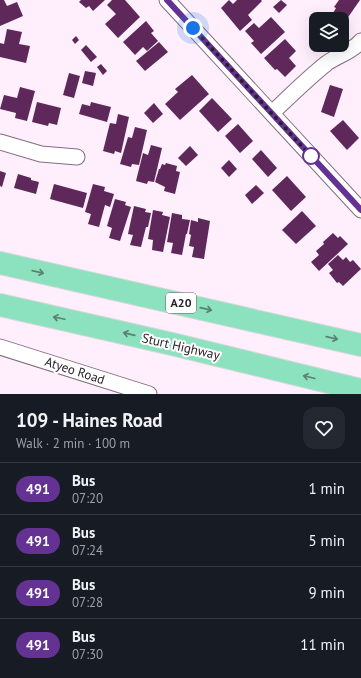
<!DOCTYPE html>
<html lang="en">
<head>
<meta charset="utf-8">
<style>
	:root { --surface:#171b24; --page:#242831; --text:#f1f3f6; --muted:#9ea1a6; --line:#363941 }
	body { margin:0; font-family:"PT Sans",sans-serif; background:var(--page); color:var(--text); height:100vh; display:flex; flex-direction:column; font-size:15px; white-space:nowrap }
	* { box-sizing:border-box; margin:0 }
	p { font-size:13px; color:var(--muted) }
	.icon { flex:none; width:22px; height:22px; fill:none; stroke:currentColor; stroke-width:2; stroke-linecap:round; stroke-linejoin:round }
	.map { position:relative; height:394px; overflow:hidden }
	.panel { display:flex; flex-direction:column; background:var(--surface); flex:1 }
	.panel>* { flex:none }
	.badge { padding:0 8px; border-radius:13px; font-size:14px; line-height:26px }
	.tools { position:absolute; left:309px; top:12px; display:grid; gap:8px }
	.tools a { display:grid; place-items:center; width:40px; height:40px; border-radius:8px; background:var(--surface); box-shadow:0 4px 16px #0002; font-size:20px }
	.you { position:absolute; width:20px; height:20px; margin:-10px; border:3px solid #fff; border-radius:50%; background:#1a73e8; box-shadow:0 0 0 6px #1a73e833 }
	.map>.badge { position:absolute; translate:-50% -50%; box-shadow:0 0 0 2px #fff }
	.round { display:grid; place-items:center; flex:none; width:42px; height:42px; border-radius:12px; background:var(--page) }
	.headline { display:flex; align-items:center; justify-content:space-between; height:68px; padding:0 16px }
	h1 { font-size:19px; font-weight:600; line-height:30px }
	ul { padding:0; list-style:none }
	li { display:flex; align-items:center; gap:12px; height:52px; padding:0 16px; border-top:1px solid var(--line) }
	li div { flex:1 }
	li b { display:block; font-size:15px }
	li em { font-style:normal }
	li .badge { min-width:44px; font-weight:700; text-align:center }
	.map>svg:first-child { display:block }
</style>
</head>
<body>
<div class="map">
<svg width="361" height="394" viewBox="0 0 361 394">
	<rect width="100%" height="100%" fill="#ffeffc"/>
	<g fill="#5f285a">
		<polygon points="0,0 4,0 7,6 17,2 23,16 0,26"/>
		<polygon points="81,0 105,0 93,11 89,6 86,8 79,2"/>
		<polygon points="112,0 125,0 140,17 118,38 105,24 116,14 107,5"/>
		<polygon points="229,0 233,4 237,0 261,0 262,1 248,15 252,20 240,31 221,8"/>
		<polygon points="281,0 287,5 279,13 273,7"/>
		<polygon points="339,0 360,0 342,26 342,19 332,19 330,18 336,8 334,7"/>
		<polygon points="271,17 285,32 261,54 251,43 254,41 245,31 254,23 259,28"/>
		<polygon points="146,21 154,31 151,33 158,41 147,51 143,47 135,55 123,42"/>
		<polygon points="7,29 22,32 19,44 30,46 26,63 0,57 0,43 4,44"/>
		<polygon points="76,36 79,40 75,44 72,40"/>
		<polygon points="285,39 296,51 289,58 296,66 285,77 277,69 275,70 264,58"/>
		<polygon points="159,42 168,52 145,71 136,61"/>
		<polygon points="86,45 97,57 91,62 81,50"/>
		<polygon points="101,64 107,71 103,75 97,67"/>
		<polygon points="85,71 96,73 93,86 82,83"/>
		<polygon points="69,73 80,76 74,98 63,95"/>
		<polygon points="192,75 209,94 180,120 165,104 178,92 175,89"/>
		<polygon points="330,85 343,89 334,117 321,112"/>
		<polygon points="20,87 35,91 27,121 15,118 16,113 0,109 4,95 17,98"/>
		<polygon points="212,98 232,119 218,132 199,111"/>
		<polygon points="37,102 61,108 57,125 49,123 48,126 32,122"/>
		<polygon points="91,102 111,107 107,122 79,114 82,104 90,106"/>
		<polygon points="154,103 163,114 153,123 144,113"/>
		<polygon points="118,114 129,117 121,153 115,151 114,154 103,151 110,123 116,124"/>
		<polygon points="343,120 359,138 347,150 330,131"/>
		<polygon points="238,124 253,141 240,153 225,136"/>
		<polygon points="135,127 147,130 139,165 132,164 131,167 120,164 128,137 132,138"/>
		<polygon points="151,145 162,148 154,182 148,181 147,184 136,181 143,153 148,155"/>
		<polygon points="190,146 198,155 186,166 178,158"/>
		<polygon points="261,150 277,168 268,177 252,159"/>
		<polygon points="229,160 237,169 229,177 221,168"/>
		<polygon points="166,163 177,166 176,171 180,172 175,194 164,191 165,187 155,182 159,169 160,169 162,164 165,165"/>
		<polygon points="0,171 6,173 2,187 0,186"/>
		<polygon points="18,174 31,178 31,180 39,182 36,194 14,188"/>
		<polygon points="287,176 306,197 291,211 272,190"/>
		<polygon points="54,184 87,193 83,208 50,199"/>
		<polygon points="93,184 105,187 104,191 114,194 110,207 105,205 99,227 88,224 91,214 85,212"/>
		<polygon points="256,185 264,193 252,204 245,195"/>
		<polygon points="115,199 126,202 125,205 131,207 120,241 109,238 112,228 107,226"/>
		<polygon points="134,206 146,209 145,212 151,213 148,227 146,227 141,247 130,245 133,235 128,234"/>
		<polygon points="153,210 163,212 162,215 170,217 163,252 152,250 153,240 148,239"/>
		<polygon points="302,211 316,226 296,244 282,230"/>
		<polygon points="172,213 182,215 182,219 190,220 187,234 186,234 182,255 171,253 173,243 167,242"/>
		<polygon points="198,218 210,221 204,259 192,257 194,247 189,246 191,235 189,234 191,220 198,222"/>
		<polygon points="333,233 338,238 340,236 348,244 319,271 311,262 319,255 316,251 324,244 323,242"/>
		<polygon points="338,255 343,260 346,257 350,262 353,260 361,269 343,286 339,282 337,283 329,273 333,270 328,264"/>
	</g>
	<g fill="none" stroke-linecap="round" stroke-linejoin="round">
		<defs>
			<g id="minor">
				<polyline points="167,0 361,210"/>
				<path d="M 272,113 C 290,96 308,78 327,63 C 338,55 352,52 361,41"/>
				<polyline points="0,142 41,154 77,157"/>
				<polyline points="0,347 149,394"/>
			</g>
			<g id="highway">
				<polyline points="0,263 361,345"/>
				<polyline points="0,305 172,344 361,390"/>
			</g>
		</defs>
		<use href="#minor" stroke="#836d7f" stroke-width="17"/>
		<use href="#highway" stroke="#d8d7d8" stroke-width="24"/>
		<use href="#minor" stroke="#fff" stroke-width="15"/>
		<use href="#highway" stroke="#8ce2bf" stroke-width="22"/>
	</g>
	<defs><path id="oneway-shaft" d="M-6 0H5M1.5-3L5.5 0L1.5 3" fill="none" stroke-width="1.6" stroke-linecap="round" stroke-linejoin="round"/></defs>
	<g stroke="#5a8173">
		<use href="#oneway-shaft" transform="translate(38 272) rotate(13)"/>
		<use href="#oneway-shaft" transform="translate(206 309) rotate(13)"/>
		<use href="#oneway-shaft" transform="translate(59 318) rotate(-168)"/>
		<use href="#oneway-shaft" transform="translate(129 334) rotate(-167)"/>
		<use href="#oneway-shaft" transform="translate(332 338) rotate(13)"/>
		<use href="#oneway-shaft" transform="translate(309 377) rotate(-166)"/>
	</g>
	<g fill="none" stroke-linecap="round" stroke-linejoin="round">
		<defs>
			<polyline id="line" points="167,0 361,210"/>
		</defs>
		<use href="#line" stroke="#fff" stroke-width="9"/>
		<use href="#line" stroke="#633293" stroke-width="6"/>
		<polyline stroke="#292027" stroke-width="4" stroke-dasharray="0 7.2" points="193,28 311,156"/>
	</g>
	<circle fill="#fff" stroke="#633293" stroke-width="2" cx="311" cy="156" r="8"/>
	<g text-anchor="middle" stroke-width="4" stroke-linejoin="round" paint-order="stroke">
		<rect fill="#fff" stroke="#696368" stroke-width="1" x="166" y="293" width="30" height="20" rx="3"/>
		<g font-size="12" font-weight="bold" fill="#292027">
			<text x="181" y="307">A20</text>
		</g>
		<g font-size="13" fill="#292027" stroke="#fff">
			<text transform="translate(181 346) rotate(13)" y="5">Sturt Highway</text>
			<text transform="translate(75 370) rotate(18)" y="5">Atyeo Road</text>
		</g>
	</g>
</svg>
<div class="tools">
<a><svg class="icon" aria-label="layers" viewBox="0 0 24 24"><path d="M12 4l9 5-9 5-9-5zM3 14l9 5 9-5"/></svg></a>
</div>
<div class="you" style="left:193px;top:28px"></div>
</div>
<section class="panel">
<div class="headline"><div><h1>109 - Haines Road</h1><p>Walk · 2 min · 100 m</p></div><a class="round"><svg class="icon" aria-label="heart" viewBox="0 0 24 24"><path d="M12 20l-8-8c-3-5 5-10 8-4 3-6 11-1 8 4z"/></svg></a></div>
<ul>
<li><span class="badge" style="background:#633293;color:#fff">491</span><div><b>Bus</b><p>07:20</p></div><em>1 min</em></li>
<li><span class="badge" style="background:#633293;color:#fff">491</span><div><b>Bus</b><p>07:24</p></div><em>5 min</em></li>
<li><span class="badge" style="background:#633293;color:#fff">491</span><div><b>Bus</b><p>07:28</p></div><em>9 min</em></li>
<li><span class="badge" style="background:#633293;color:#fff">491</span><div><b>Bus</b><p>07:30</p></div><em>11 min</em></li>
</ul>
</section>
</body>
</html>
